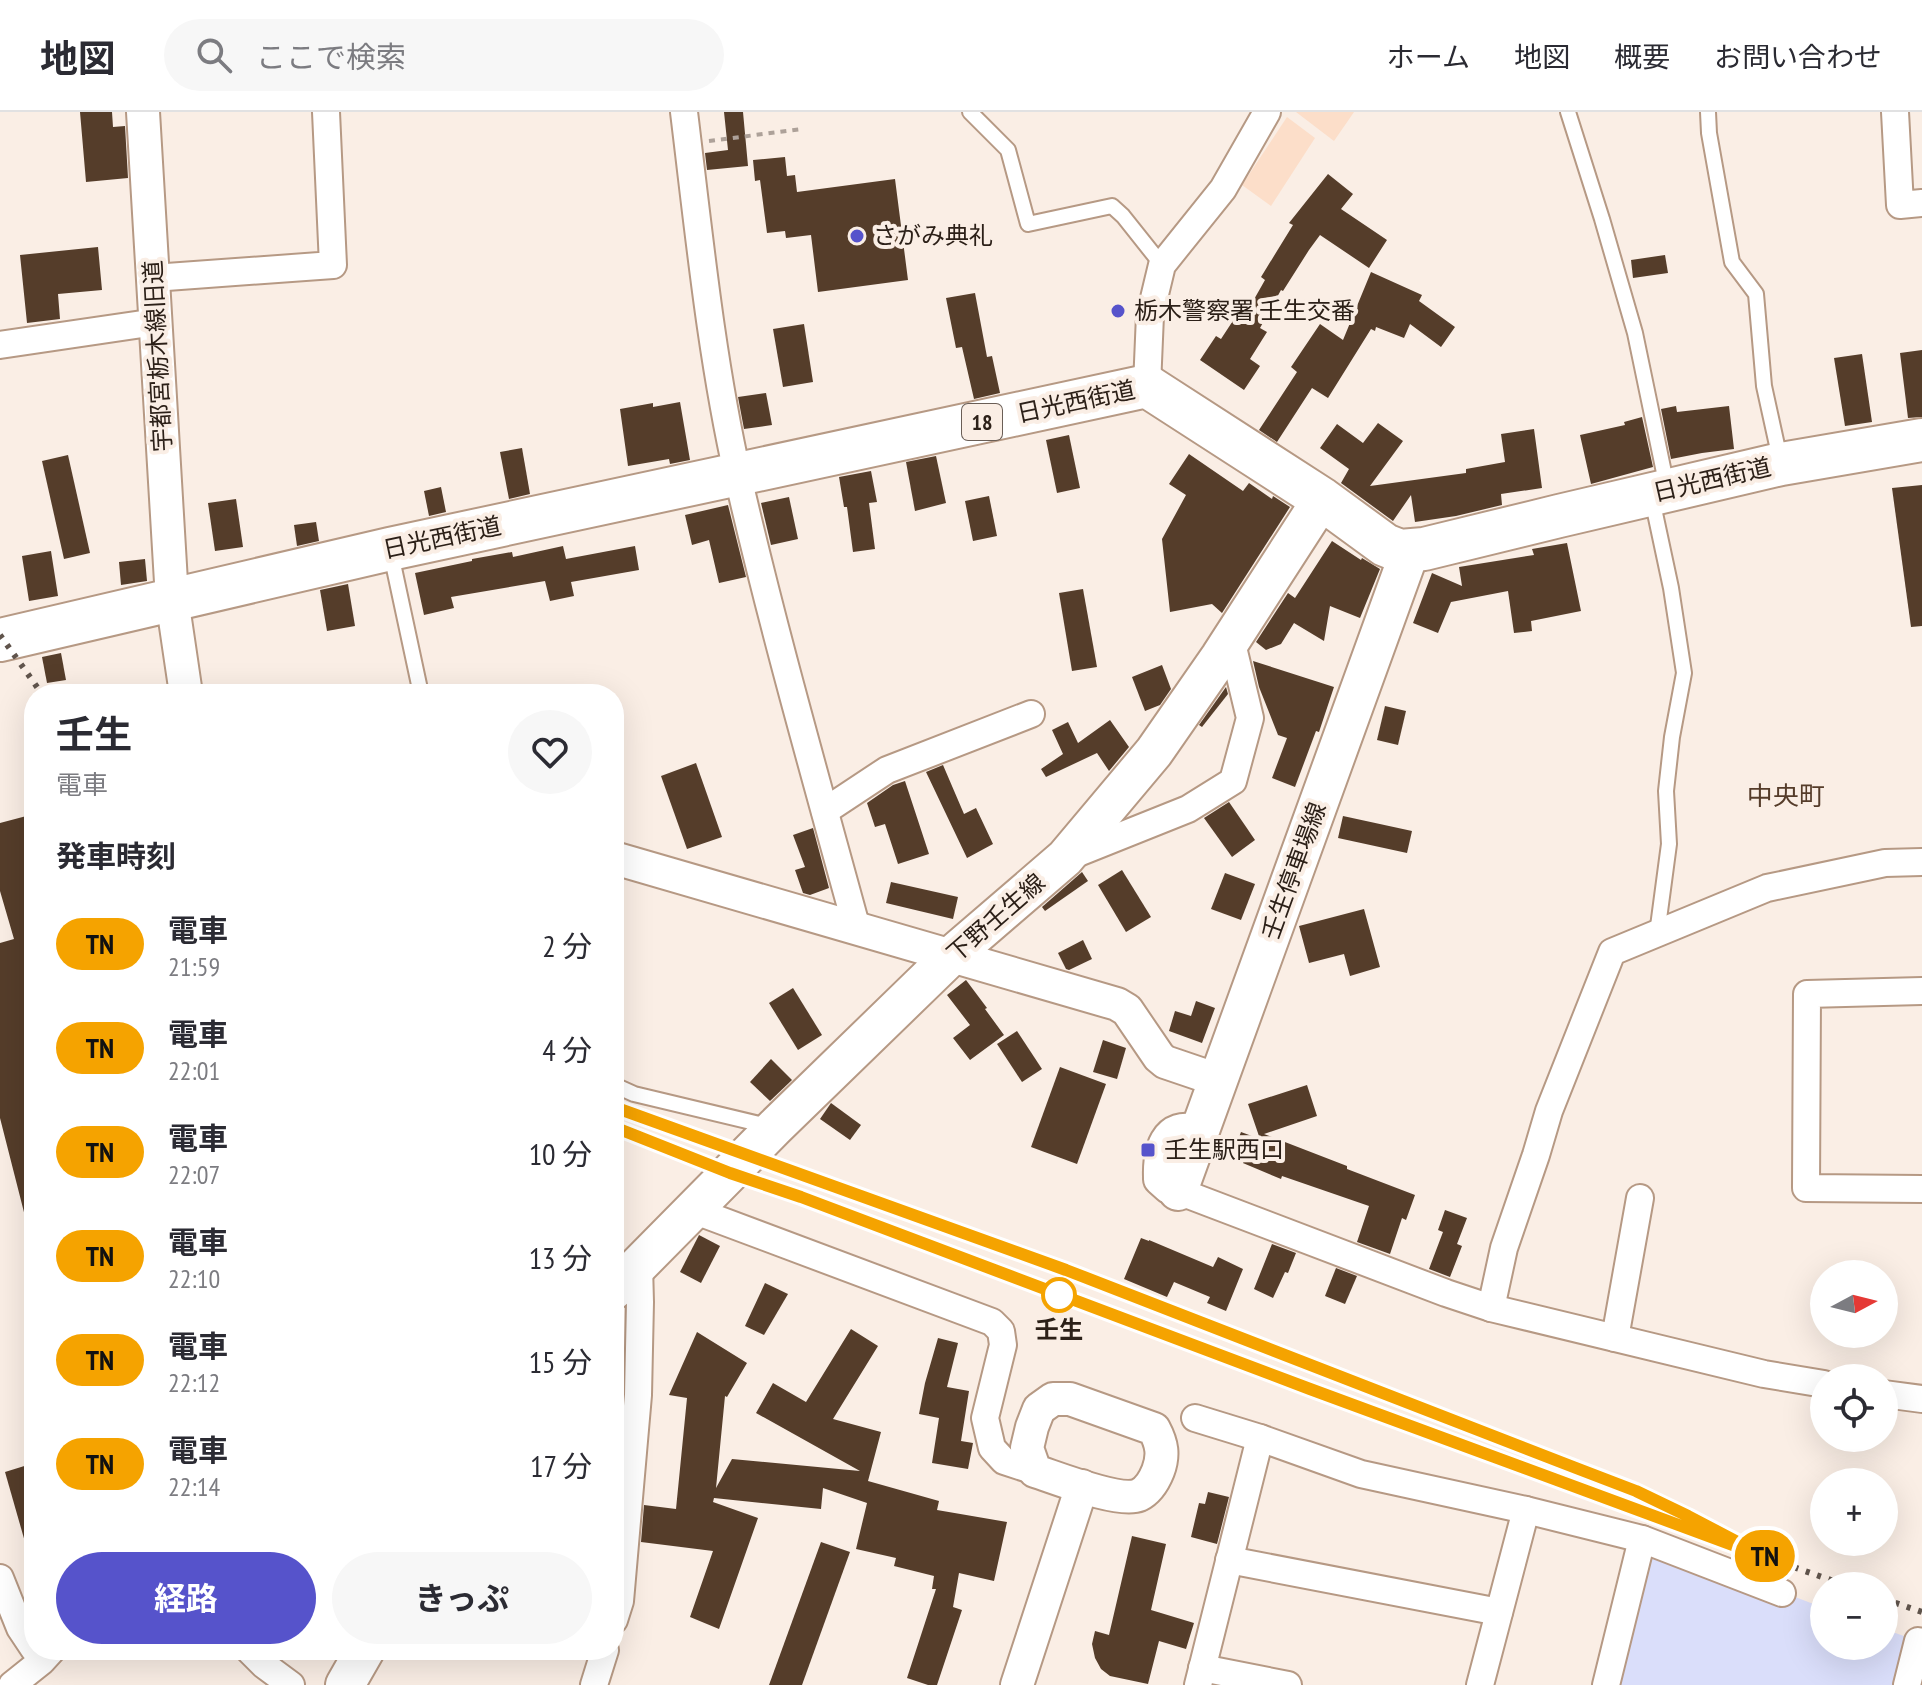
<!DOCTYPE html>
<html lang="ja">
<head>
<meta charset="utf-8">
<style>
	:root { --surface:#fff; --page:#f7f7f7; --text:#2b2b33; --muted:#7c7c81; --line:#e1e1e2; --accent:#5653cb }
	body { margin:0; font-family:"PT Sans Narrow","Noto Sans JP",sans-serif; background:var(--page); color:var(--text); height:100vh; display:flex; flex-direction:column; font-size:30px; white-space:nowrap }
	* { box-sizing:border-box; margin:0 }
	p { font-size:26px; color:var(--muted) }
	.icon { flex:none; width:44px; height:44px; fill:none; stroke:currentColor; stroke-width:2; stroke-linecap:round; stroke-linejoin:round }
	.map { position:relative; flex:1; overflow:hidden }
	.sheet { position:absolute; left:24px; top:572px; width:600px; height:976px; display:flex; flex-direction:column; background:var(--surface); border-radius:32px; box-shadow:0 8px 32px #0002 }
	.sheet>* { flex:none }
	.badge { padding:0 16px; border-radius:26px; font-size:28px; line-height:52px }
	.needle { width:52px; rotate:83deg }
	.tools { position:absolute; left:1810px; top:1148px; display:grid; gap:16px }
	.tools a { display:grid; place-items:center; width:88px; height:88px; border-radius:50%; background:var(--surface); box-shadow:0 8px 32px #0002; font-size:40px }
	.map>.badge { position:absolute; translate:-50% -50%; box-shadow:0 0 0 4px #fff }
	h2 { padding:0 32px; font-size:30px; line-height:72px }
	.round { display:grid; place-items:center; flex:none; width:84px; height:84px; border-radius:42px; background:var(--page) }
	.head { display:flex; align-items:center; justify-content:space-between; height:136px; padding:0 32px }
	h1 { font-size:38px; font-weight:700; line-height:60px }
	.primary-button { display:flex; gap:16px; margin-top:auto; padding:16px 32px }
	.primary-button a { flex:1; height:92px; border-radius:48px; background:var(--accent); color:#fff; font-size:32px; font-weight:700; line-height:92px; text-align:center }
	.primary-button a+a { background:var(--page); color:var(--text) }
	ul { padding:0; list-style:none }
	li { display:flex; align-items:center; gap:24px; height:104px; padding:0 32px }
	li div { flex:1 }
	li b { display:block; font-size:30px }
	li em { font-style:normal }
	li .badge { min-width:88px; font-weight:700; text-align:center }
	header { display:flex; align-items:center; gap:48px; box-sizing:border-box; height:112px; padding:0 40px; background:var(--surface); border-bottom:2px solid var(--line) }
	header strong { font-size:38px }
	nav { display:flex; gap:44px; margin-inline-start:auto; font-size:28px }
	.search { width:560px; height:72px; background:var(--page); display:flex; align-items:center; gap:20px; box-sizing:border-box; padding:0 28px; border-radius:44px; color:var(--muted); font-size:30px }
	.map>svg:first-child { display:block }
</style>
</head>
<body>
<header>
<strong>地図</strong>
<div class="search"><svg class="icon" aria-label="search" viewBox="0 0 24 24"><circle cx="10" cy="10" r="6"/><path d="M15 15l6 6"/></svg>ここで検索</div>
<nav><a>ホーム</a><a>地図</a><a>概要</a><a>お問い合わせ</a></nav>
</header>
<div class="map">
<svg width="1922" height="1573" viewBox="0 0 1922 1573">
	<rect width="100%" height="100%" fill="#faeee5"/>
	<g fill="#fcdec9">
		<polygon points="1296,0 1354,0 1334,29"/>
		<polygon points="1287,5 1315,26 1271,94 1242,73"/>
	</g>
	<polygon fill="#dadefa" points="1642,1427 1824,1496 1824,1534 1884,1534 1884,1517 1918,1529 1907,1573 1606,1573"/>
	<g fill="#553d2a">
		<polygon points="80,0 112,0 113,15 125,14 128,66 86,70"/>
		<polygon points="724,0 743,0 748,54 707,58 705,41 728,38"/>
		<polygon points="785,45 787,64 795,63 797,80 895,67 908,168 818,180 811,123 786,126 785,119 767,121 760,68 755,69 753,48"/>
		<polygon points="1328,62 1353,82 1341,97 1387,128 1369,156 1320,123 1309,138 1283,179 1281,178 1260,216 1267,220 1250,247 1260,254 1244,278 1200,248 1216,224 1221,227 1238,201 1244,205 1265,168 1261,165 1293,113 1289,111"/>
		<polygon points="98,135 102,178 58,182 60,207 27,211 20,143"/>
		<polygon points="1665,143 1668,161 1633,166 1631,148"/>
		<polygon points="1371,160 1422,183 1419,189 1455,215 1441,235 1410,212 1404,226 1376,215 1375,219 1371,217 1328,286 1312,276 1277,330 1259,318 1297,260 1291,255 1320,212 1343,228"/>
		<polygon points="975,181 987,245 992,244 1000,281 974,287 962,235 956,236 946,186"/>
		<polygon points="804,212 813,270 783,275 773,217"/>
		<polygon points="1922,238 1922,305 1908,306 1900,241"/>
		<polygon points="1862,242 1872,310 1845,314 1834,246"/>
		<polygon points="766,281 772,313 744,317 738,285"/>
		<polygon points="680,290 690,348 670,352 669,347 628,354 620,297 653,291 653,295"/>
		<polygon points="1676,294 1677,300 1729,294 1734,337 1702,341 1671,347 1661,297"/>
		<polygon points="1642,305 1653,355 1591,372 1580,323 1625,313 1624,310"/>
		<polygon points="1378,311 1403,329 1370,374 1466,361 1466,357 1505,350 1501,322 1534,317 1542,376 1501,382 1502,393 1456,404 1415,410 1411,383 1393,409 1341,371 1349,357 1320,336 1337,312 1363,331"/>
		<polygon points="1069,323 1080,376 1057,381 1046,328"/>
		<polygon points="522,336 530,382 509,387 500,340"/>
		<polygon points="1189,342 1243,379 1249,371 1272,387 1273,384 1290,395 1222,501 1212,492 1170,500 1162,427 1186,383 1169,372"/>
		<polygon points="68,343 90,441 64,447 42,349"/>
		<polygon points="936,344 946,391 915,399 906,350"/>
		<polygon points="871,359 877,390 869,391 875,437 853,440 847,395 844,395 839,365"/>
		<polygon points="1922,373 1922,514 1911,515 1892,376"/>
		<polygon points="441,375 446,400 429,404 424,379"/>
		<polygon points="989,384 997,424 973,429 965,389"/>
		<polygon points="789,385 798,427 771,433 761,391"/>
		<polygon points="236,387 243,435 215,439 208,391"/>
		<polygon points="728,393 746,465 719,471 709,428 692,433 685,403"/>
		<polygon points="316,410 319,429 297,434 294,413"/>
		<polygon points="1332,429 1361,448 1362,446 1380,457 1360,506 1330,494 1324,529 1294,511 1281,532 1266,538 1256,530 1288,481 1295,486"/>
		<polygon points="1567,431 1581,499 1531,509 1532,519 1514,521 1508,479 1451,490 1438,521 1413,511 1432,461 1462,474 1459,455 1534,443 1532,437"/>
		<polygon points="563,434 566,447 635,434 639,458 571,470 574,484 550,489 545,469 451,485 454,496 424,503 415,461 472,449 472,447 512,440 513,445"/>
		<polygon points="51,439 58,484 29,489 22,444"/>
		<polygon points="145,447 147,469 121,473 119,450"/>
		<polygon points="348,472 355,514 327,519 320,478"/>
		<polygon points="1083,477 1097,555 1072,559 1059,481"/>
		<polygon points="61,541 66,568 47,571 42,545"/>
		<polygon points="1253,549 1334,575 1319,620 1316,619 1295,675 1272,666 1287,626 1278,623 1259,575"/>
		<polygon points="1162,553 1171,577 1160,593 1145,599 1132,565"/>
		<polygon points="1226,575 1228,582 1202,615 1199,613"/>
		<polygon points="1385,594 1406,599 1398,633 1377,628"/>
		<polygon points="1110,608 1129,635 1109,659 1097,641 1046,665 1041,657 1063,642 1052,618 1068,610 1078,631"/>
		<polygon points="696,651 722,725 687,737 661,664"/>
		<polygon points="943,653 964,702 976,696 993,732 967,746 926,660"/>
		<polygon points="905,669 929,742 898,752 885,712 875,715 867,691 893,673"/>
		<polygon points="1229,690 1255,728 1232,745 1204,706"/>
		<polygon points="34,702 34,1115 28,1116 0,1006 0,831 14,827 0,779 0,711"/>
		<polygon points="1343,704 1412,719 1407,741 1338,726"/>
		<polygon points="813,716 829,776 810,783 803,781 795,758 805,755 793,723"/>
		<polygon points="1122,758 1151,805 1126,820 1098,773"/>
		<polygon points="1082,760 1088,769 1045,799 1042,795"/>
		<polygon points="1225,761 1255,772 1241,808 1211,797"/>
		<polygon points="891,770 958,785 953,807 886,791"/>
		<polygon points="1364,797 1380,855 1350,864 1344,842 1309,851 1299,814"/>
		<polygon points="1083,828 1092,847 1069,858 1066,857 1058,841"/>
		<polygon points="966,868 987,896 985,897 1004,923 970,948 953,926 970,913 947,883"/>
		<polygon points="793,876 822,923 798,938 769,891"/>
		<polygon points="1196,889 1215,896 1202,931 1169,919 1175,899 1191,904"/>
		<polygon points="1017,919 1042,957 1022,970 997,932"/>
		<polygon points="1103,928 1126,936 1117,967 1093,960"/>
		<polygon points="771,947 792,968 770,989 750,970"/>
		<polygon points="1060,955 1106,972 1077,1052 1031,1035"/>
		<polygon points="1307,973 1317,1004 1264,1022 1347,1054 1347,1057 1415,1083 1406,1108 1402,1106 1390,1142 1357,1130 1369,1094 1282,1064 1281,1067 1231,1046 1241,1020 1260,1027 1248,992"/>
		<polygon points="831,991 861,1013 850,1028 820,1007"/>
		<polygon points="1445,1098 1467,1106 1457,1132 1462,1134 1450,1165 1429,1157 1443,1120 1438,1118"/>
		<polygon points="699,1123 720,1134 701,1171 680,1160"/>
		<polygon points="1141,1126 1149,1129 1149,1128 1213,1155 1218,1145 1243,1157 1226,1199 1207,1191 1210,1185 1174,1170 1167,1185 1124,1167"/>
		<polygon points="1272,1132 1296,1141 1288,1161 1285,1160 1273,1186 1254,1177"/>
		<polygon points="1336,1156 1357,1164 1345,1192 1325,1184"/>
		<polygon points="765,1171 788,1182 764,1223 745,1214"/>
		<polygon points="851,1217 878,1234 833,1307 881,1320 868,1369 939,1389 937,1398 1007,1410 994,1469 959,1461 953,1495 962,1498 937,1573 928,1573 907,1566 936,1477 932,1477 934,1464 894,1454 896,1446 856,1437 867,1391 823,1376 821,1397 714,1386 713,1390 758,1406 719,1517 690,1505 713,1439 641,1430 644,1393 676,1397 687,1286 669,1283 697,1220 747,1251 727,1285 725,1284 716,1376 732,1347 860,1359 756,1301 773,1271 806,1290"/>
		<polygon points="938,1226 958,1231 947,1275 969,1279 961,1329 973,1331 968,1357 932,1351 939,1306 919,1302 925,1271"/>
		<polygon points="34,1351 34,1443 29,1444 5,1360"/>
		<polygon points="1208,1380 1229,1385 1217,1432 1191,1425 1199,1391 1205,1392"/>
		<polygon points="1132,1424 1166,1432 1151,1498 1194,1511 1186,1537 1159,1529 1148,1572 1110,1564 1101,1557 1095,1546 1092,1532 1095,1519 1109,1523"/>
		<polygon points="821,1430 850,1440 802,1573 769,1573"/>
	</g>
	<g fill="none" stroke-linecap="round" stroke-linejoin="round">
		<defs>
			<g id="service">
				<polyline points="970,0 1008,38 1028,112 1112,94 1123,104 1162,153"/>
				<polyline points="1568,0 1602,107 1635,221 1667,375"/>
				<polyline points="1708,0 1709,21 1732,150 1756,182 1764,274 1780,347"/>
				<polyline points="1652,387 1671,476 1684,561 1672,625 1666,679 1669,732 1657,822"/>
				<polyline points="391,442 421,582"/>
				<polyline points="614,973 634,982 772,1015"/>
			</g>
			<g id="minor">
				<path d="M 684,0 C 699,122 711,245 738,365 C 773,517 816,667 857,817"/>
				<polyline points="1895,0 1900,93 1922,91"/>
				<polyline points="153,166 333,153 326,0"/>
				<polyline points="0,233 156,210"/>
				<polyline points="1147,274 1150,203 1162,153 1223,77 1267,0"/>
				<polyline points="825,699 887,658 1031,602"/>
				<polyline points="1068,745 1188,697 1233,669 1250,606 1231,527"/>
				<polyline points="1922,879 1807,882 1806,1076 1922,1077"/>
				<polyline points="1178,1079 1446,1181 1491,1196 1764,1262 1824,1272"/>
				<polyline points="693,1098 992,1210 1001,1219 1003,1233 985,1306 992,1336 1004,1349 1035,1359"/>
				<polyline points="1491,1196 1504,1136 1536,1043 1549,999 1612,840 1767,776 1885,751 1922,750"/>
				<polyline points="1615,1226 1640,1086"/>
				<polyline points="1884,1282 1922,1287"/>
				<polyline points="1195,1306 1260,1326 1361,1362 1526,1398 1642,1427 1782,1481"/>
				<polyline points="1229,1448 1499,1500"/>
				<polyline points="0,1466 20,1516 34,1537"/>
				<polyline points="614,1508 620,1489 638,1283 640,1190 639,1153"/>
				<polyline points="249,1538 264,1553 291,1573"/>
				<polyline points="1202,1556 1288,1573"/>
				<polyline points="12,1573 42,1549 52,1538"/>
				<polyline points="594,1573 605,1538"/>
				<polyline points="1198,1573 1260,1326"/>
				<polyline points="1480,1573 1526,1398"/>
				<polyline points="1606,1573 1642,1427"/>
				<polyline points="1907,1573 1918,1529 1922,1530"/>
			</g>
			<g id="tertiary">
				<polyline points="143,0 172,487 186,582"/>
				<polyline points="614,746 1117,892 1127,898 1159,945 1165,950 1218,968"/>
				<path d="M 1178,1079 L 1169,1075 L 1160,1067 C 1159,1040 1165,1009 1199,1020"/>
				<path d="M 1053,1287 L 1070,1287 L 1154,1317 C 1162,1332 1164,1343 1158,1359 C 1154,1369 1149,1378 1139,1383 C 1119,1391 1057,1366 1035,1359 L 1027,1336 L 1032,1315 L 1039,1297 Z"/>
				<polyline points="1017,1573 1082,1374"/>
			</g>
			<g id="secondary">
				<polyline points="1178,1079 1410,439"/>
				<polyline points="614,1178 775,1015 950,845 1065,746 1154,640 1220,545 1322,387"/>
				<polyline points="345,1573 365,1538"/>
			</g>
			<polyline id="primary" points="0,528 390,437 1147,274 1322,387 1385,433 1400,439 1424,437 1559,404 1781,352 1922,328"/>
		</defs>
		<use href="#service" stroke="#b69984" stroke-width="18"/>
		<use href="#minor" stroke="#b69984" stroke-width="30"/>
		<use href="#tertiary" stroke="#b69984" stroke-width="36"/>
		<use href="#secondary" stroke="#b69984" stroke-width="42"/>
		<use href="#primary" stroke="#b69984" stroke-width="46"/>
		<polyline stroke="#ada199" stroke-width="4" stroke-dasharray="6 6" stroke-linecap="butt" points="709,29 802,17"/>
		<use href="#service" stroke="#fff" stroke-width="14"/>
		<use href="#minor" stroke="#fff" stroke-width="26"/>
		<use href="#tertiary" stroke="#fff" stroke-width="32"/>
		<use href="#secondary" stroke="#fff" stroke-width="38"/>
		<use href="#primary" stroke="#fff" stroke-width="42"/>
		<g stroke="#60544c" stroke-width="6" stroke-dasharray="4 8" stroke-linecap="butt">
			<polyline points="0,523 42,582"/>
			<polyline points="614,995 952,1116 1144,1188 1636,1379 1715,1418"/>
			<polyline points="614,1015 730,1061 801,1085 1690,1419 1848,1474"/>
			<polyline points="1884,1487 1922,1500"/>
		</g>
	</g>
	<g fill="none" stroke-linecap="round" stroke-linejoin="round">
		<defs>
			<polyline id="line" points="614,995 1066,1158 1576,1356 1636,1379 1688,1404 1768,1446 1310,1277 801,1085 730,1061 614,1015"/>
		</defs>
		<use href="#line" stroke="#fff" stroke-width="18"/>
		<use href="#line" stroke="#f5a300" stroke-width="12"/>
	</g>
	<g fill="#5653cb" stroke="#faeee5" stroke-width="3">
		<circle cx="857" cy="124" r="8"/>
		<circle cx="1118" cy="199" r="8"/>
		<rect x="1140" y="1030" width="16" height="16" rx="4"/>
	</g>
	<circle fill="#fff" stroke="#f5a300" stroke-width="4" cx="1059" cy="1183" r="16"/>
	<g text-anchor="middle" stroke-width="8" stroke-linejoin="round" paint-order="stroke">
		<rect fill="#faeee5" stroke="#6a5e56" stroke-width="2" x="962" y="292" width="40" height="36" rx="6"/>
		<g font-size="22" font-weight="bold" fill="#2c2018">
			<text x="982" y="318">18</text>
		</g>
		<g font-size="24" fill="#2c2018" stroke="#faeee5" text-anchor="start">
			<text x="873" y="132">さがみ典礼</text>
			<text x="1134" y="207">栃木警察署 壬生交番</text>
			<text x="1164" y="1046">壬生駅西口</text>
		</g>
		<g font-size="24" fill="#2c2018" stroke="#faeee5">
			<text transform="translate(158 244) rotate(-93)" y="8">宇都宮栃木線旧道</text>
			<text transform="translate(1076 290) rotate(-12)" y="8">日光西街道</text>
			<text transform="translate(1712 368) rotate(-13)" y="8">日光西街道</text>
			<text transform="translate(442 426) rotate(-12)" y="8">日光西街道</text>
			<text transform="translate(1294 759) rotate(-70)" y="8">壬生停車場線</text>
			<text transform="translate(996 806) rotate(-41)" y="8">下野壬生線</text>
		</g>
		<g font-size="24" font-weight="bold" fill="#2c2018" stroke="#faeee5">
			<text x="1059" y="1226">壬生</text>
		</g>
		<g font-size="26" fill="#553c2a" stroke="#faeee5">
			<text x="1786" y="693">中央町</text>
		</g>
	</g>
</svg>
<div class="tools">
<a><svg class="needle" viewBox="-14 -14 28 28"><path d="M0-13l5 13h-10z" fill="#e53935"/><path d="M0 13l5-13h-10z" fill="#7c7c81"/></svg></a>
<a><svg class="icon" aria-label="locate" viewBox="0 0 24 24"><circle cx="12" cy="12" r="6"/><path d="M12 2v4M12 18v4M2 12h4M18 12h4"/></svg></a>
<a>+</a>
<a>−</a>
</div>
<b class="badge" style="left:1765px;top:1444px;background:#f5a300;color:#111">TN</b>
<section class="sheet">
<div class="head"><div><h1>壬生</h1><p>電車</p></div><a class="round"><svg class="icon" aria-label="heart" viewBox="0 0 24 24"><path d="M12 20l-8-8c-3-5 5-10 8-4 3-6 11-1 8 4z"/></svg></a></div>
<h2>発車時刻</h2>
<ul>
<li><span class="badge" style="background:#f5a300;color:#111">TN</span><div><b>電車</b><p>21:59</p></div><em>2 分</em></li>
<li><span class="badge" style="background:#f5a300;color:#111">TN</span><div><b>電車</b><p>22:01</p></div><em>4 分</em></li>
<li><span class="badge" style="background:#f5a300;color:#111">TN</span><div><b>電車</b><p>22:07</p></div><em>10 分</em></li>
<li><span class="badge" style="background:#f5a300;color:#111">TN</span><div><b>電車</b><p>22:10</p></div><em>13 分</em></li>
<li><span class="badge" style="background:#f5a300;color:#111">TN</span><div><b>電車</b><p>22:12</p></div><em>15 分</em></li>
<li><span class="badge" style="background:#f5a300;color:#111">TN</span><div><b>電車</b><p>22:14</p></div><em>17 分</em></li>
</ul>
<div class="primary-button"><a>経路</a><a>きっぷ</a></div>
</section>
</div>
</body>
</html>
